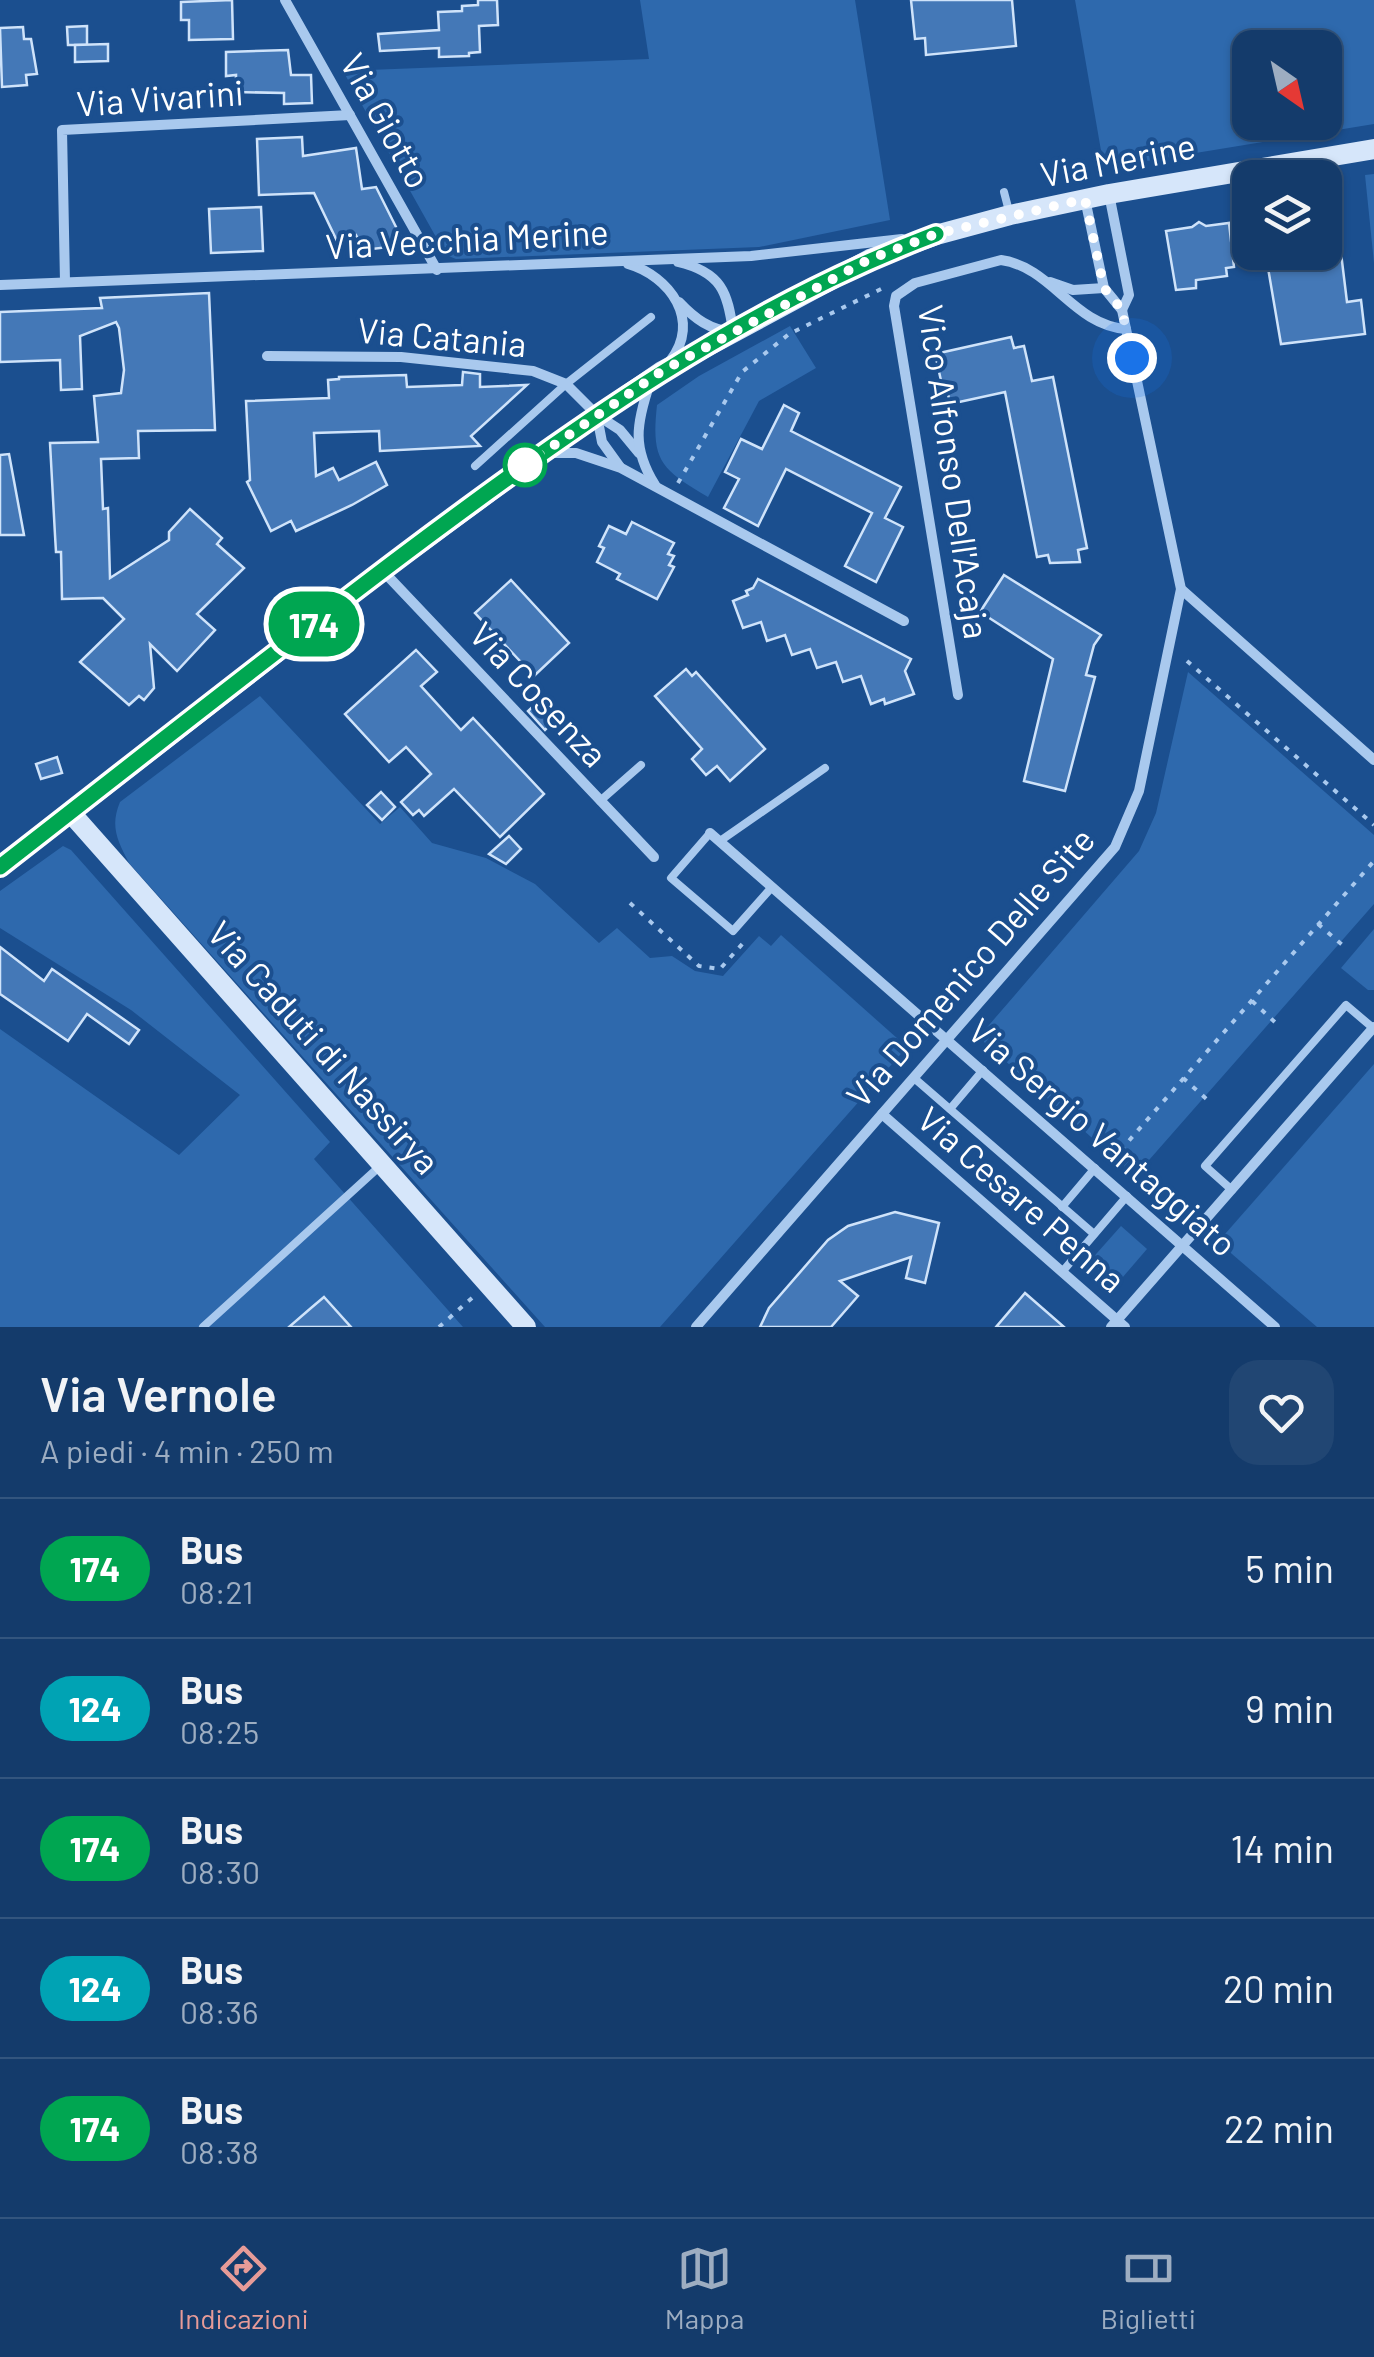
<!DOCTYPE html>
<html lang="it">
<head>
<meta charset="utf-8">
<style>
	:root { --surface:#143b6b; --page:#214673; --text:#f1f3f6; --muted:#9dadc1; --line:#33557e; --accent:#e69b98 }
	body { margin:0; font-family:Barlow,sans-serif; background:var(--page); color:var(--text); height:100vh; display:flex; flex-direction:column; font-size:38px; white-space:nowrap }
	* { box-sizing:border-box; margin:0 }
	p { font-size:32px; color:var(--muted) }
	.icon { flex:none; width:55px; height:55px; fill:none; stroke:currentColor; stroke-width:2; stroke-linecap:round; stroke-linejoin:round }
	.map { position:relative; height:1327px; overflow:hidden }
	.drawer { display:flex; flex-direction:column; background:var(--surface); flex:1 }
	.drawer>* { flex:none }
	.badge { padding:0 20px; border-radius:32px; font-size:35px; line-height:65px }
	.needle { width:65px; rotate:146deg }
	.tools { position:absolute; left:1232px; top:30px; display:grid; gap:20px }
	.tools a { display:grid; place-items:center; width:110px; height:110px; border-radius:20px; background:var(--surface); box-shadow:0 2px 8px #0004,0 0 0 2px var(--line); font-size:50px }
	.you { position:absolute; width:50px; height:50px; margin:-25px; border:8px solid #fff; border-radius:50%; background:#1a73e8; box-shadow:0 0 0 15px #1a73e833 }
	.map>.badge { position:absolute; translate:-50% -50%; box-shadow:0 0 0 5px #fff }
	.round { display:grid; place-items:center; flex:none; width:105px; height:105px; border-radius:30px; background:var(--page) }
	.head { display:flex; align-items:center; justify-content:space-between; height:170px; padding:0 40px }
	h1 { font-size:48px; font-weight:600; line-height:75px }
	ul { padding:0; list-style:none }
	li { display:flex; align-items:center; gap:30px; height:140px; padding:0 40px; border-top:2px solid var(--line) }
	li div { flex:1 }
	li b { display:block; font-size:38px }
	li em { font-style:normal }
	li .badge { min-width:110px; font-weight:700; text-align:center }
	.menu { display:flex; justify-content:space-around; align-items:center; height:140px; border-top:2px solid var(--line); background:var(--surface); font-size:28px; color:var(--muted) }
	.menu a { display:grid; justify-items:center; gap:5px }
	.menu .current { color:var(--accent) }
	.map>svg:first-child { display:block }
</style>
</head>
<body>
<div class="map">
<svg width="1374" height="1327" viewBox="0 0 1374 1327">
	<rect width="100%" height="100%" fill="#1b4f8f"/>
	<g fill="#2e69ad" fill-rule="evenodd">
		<polygon points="640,0 855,0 890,220 759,247 456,259 446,255 343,71 649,59"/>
		<path d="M 1075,0 L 1374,0 L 1374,124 L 1104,168 ZM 1250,48 L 1325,48 L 1325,122 L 1250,122 Z"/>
		<polygon points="1374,174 1374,263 1365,175"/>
		<path d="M 790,326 L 816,368 L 759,401 L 708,497 C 660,469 651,460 657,405 L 699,376 Z"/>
		<polygon points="1188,672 1374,835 1374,904 1135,1176 984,1042 983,1032 1139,851 1156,813"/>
		<path d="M 260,696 L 380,824 L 400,807 L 432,843 L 486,858 L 535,884 L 599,943 L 617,928 L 650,958 L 672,956 L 695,971 L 723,976 L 759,936 L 771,946 L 781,935 L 907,1047 L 660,1327 L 545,1327 L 129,863 C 117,840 110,826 120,802 Z"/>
		<polygon points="63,846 71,850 330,1142 314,1159 463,1327 0,1327 0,1029 179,1155 240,1095 131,1010 0,928 0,891"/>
		<polygon points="1374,929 1374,990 1368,990 1341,968"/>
		<polygon points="1374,1064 1374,1327 1317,1327 1218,1242"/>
		<polygon points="1121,1226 1147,1249 1116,1285 1089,1262"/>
	</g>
	<g fill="#4478b7" stroke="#cfe3fa" stroke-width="2.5">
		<polygon points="232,0 233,39 189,40 189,20 181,20 181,2"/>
		<polygon points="478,0 497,0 498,25 479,26 480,52 469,53 469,56 439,57 439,48 380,51 378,34 439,30 438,12 462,11 462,6 478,5"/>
		<polygon points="911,0 1012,0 1016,46 926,55 925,38 915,39"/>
		<polygon points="87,26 87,45 68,45 67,27"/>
		<polygon points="23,27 24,39 31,39 37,74 26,75 27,85 2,87 0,28"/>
		<polygon points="108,44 108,61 75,62 75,45"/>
		<polygon points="288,50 291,75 311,75 312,103 284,104 284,93 236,92 236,75 226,76 226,52"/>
		<polygon points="302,137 303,156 356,148 362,189 376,187 405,245 364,250 356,235 338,243 314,193 259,195 257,139"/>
		<polygon points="261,207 263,251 211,253 209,209"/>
		<polygon points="1199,222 1206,226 1229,223 1234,267 1226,268 1227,276 1196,280 1196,288 1176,290 1166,231 1192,227"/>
		<polygon points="1341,253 1347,302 1361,300 1365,334 1281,344 1267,262"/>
		<polygon points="209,293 215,430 138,431 139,458 101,459 103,509 108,508 110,578 169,540 169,532 190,509 222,538 217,544 244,568 197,614 215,630 177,671 150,644 154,688 144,700 139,696 129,705 80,662 124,619 103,598 62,599 61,552 56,552 55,535 50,443 98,442 94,396 121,393 124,370 119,328 116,322 80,336 82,389 61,390 60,360 0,362 0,312 102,308 100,298"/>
		<polygon points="1011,337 1014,348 1024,346 1032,381 1053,377 1087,548 1078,550 1080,562 1050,563 1048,555 1037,557 1005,392 950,404 946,384 942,385 935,354"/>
		<polygon points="463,372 480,374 480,387 527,385 471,436 480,446 380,451 379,431 314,433 316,476 333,468 339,480 376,462 387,485 352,505 296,531 291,521 271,531 247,482 250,480 246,401 329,398 328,380 339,379 339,377 406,375 407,387 462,385"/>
		<polygon points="784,405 799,413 791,431 901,487 885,518 903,527 876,582 845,566 872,513 786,469 758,526 724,508 739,479 725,472 741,439 762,449"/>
		<polygon points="9,454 24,535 0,535 0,455"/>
		<polygon points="632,522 674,543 668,554 674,556 669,565 674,567 657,599 617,579 620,574 597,562 604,548 599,546 609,526 626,534"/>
		<polygon points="1004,575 1101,635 1094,645 1086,675 1095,677 1065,791 1024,781 1053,659 980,612"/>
		<polygon points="758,579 911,659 905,671 914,694 885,704 884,699 871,704 861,676 843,682 836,662 817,668 810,649 792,655 785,635 767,641 761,622 743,628 733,601 748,595 746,591 753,588"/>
		<polygon points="511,580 569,643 534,676 475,613"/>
		<polygon points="416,650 437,672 421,686 461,730 473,718 544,794 500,837 454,789 424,816 419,810 413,815 401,802 431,774 406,747 389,762 345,714"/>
		<polygon points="686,669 692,676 696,672 765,749 730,781 717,766 706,775 692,759 702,749 655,696"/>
		<polygon points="542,698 559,716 545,730 528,711"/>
		<polygon points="57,757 62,773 41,779 36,764"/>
		<polygon points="381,792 395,807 382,820 367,805"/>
		<polygon points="509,836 521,849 506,864 489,854"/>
		<polygon points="0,947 44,981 52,969 139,1030 129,1044 87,1014 68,1041 0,994"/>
		<polygon points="895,1212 939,1223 925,1283 906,1278 911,1257 840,1281 858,1296 831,1327 760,1327 769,1308 828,1240 848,1226"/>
		<polygon points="1025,1293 1064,1327 996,1327"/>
		<polygon points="324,1297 351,1327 289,1327 311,1308"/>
	</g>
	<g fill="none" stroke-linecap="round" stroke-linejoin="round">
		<g stroke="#a9c9ee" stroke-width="4" stroke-dasharray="5 8" stroke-linecap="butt">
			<polyline points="678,483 742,372 789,334 881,289"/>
			<polyline points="1187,661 1374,825"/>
			<polyline points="630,903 699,966 720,969 744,942"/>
			<polyline points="1318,924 1346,948"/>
			<polyline points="1252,1001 1278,1025"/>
			<polyline points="1183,1078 1211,1103"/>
			<polyline points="1112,1160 1374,861"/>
			<polyline points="439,1327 473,1297"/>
		</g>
		<g stroke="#a9c9ee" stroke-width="8">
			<polyline points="1004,192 1010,215"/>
			<polyline points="475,466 566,384 651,317"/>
			<polyline points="600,801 641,765"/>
			<polyline points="710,833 671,878 733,931 772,887"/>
			<polyline points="720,841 825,768"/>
			<polyline points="914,1078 1094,1234"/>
			<polyline points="950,1109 983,1070"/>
			<polyline points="1232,1190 1205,1166 1346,1005 1373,1028"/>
			<polyline points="1062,1207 1095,1168"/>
			<polyline points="1062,1272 1127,1196"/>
			<polyline points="203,1327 379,1167"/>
		</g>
		<g stroke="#a9c9ee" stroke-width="10">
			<polyline points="285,0 437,270"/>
			<polyline points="1109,194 1129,295 1122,310"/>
			<polyline points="1085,199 1104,288 1122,310 1181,589 1374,760"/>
			<path d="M 678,262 C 721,272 728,292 733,332 C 710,330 695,319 679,302"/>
			<path d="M 628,264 C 670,276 702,321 670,361"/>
			<polyline points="65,282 62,130 350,115"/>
			<polyline points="1050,282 1073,290 1104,288"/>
			<polyline points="0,285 751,256 902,239"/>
			<polyline points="267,356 401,357 533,371 566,384 597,415 620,430 639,453"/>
			<path d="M 650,383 C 636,424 632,448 655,485"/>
			<polyline points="597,416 602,442 620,467"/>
			<polyline points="551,453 576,453 621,468 904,621"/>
			<polyline points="383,571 654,857"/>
			<path d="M 958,695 L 894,306 L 896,296 L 915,283 L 1001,260 C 1052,267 1073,325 1126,329"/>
			<polyline points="710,833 1275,1327"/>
			<polyline points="882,1114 1125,1327"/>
			<polyline points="696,1327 1115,847 1139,791 1181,589"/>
			<polyline points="1111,1327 1374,1027"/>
		</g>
		<g stroke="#d6e6fa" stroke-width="20">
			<polyline points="70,812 526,1327"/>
			<polyline points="0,867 382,571 541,454 662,371 870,259 936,235 1010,215 1109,194 1374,149"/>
		</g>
	</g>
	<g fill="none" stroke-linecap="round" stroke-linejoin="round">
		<defs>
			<path id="line" d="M 0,867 C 135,762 270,655 407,552 C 571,429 742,307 936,234"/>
		</defs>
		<use href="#line" stroke="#fff" stroke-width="22"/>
		<use href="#line" stroke="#00a651" stroke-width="15"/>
		<polyline stroke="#fff" stroke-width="10" stroke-dasharray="0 18" points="525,465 662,371 870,259 936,234 1085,199 1104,288 1122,310 1132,358"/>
	</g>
	<circle fill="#fff" stroke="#00a651" stroke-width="5" cx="525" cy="465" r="20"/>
	<g text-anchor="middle" stroke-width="8" stroke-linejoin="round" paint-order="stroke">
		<g font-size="35" fill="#fff" stroke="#1b4f8f">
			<text transform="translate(160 99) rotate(-4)" y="12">Via Vivarini</text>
			<text transform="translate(385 121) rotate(61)" y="12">Via Giotto</text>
			<text transform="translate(1118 161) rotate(-11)" y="12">Via Merine</text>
			<text transform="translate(467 240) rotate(-3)" y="12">Via Vecchia Merine</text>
			<text transform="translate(442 338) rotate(5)" y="12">Via Catania</text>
			<text transform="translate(953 472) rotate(82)" y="12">Vico Alfonso Dell'Acaja</text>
			<text transform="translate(538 695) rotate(47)" y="12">Via Cosenza</text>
			<text transform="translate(971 968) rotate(-49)" y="12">Via Domenico Delle Site</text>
			<text transform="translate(323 1048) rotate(48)" y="12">Via Caduti di Nassirya</text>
			<text transform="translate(1102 1138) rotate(41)" y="12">Via Sergio Vantaggiato</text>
			<text transform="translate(1021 1200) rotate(41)" y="12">Via Cesare Penna</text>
		</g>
	</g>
</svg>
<div class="tools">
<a><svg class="needle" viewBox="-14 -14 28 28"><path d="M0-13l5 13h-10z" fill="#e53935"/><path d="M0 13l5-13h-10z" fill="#9dadc1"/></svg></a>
<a><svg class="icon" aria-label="layers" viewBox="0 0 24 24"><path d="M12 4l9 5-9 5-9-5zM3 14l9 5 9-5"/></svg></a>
</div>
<div class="you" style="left:1132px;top:358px"></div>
<b class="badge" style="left:314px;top:624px;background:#00a651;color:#fff">174</b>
</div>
<section class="drawer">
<div class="head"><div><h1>Via Vernole</h1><p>A piedi · 4 min · 250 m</p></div><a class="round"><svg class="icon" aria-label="heart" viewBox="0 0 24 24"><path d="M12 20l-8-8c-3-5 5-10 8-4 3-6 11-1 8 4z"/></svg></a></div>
<ul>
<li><span class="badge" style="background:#00a651;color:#fff">174</span><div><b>Bus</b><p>08:21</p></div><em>5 min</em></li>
<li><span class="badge" style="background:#00a3b4;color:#fff">124</span><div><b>Bus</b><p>08:25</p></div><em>9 min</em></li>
<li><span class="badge" style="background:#00a651;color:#fff">174</span><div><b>Bus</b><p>08:30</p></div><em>14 min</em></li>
<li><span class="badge" style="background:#00a3b4;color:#fff">124</span><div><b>Bus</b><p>08:36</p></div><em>20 min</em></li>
<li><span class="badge" style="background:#00a651;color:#fff">174</span><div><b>Bus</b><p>08:38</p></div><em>22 min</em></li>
</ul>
</section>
<nav class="menu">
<a class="current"><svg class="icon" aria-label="directions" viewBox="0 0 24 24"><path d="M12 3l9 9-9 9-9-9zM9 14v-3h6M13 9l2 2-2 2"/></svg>Indicazioni</a>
<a><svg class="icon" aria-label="map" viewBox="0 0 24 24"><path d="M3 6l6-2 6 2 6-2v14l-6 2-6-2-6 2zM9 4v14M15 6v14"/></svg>Mappa</a>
<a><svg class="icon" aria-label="tickets" viewBox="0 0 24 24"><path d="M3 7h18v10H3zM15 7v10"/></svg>Biglietti</a>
</nav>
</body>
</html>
